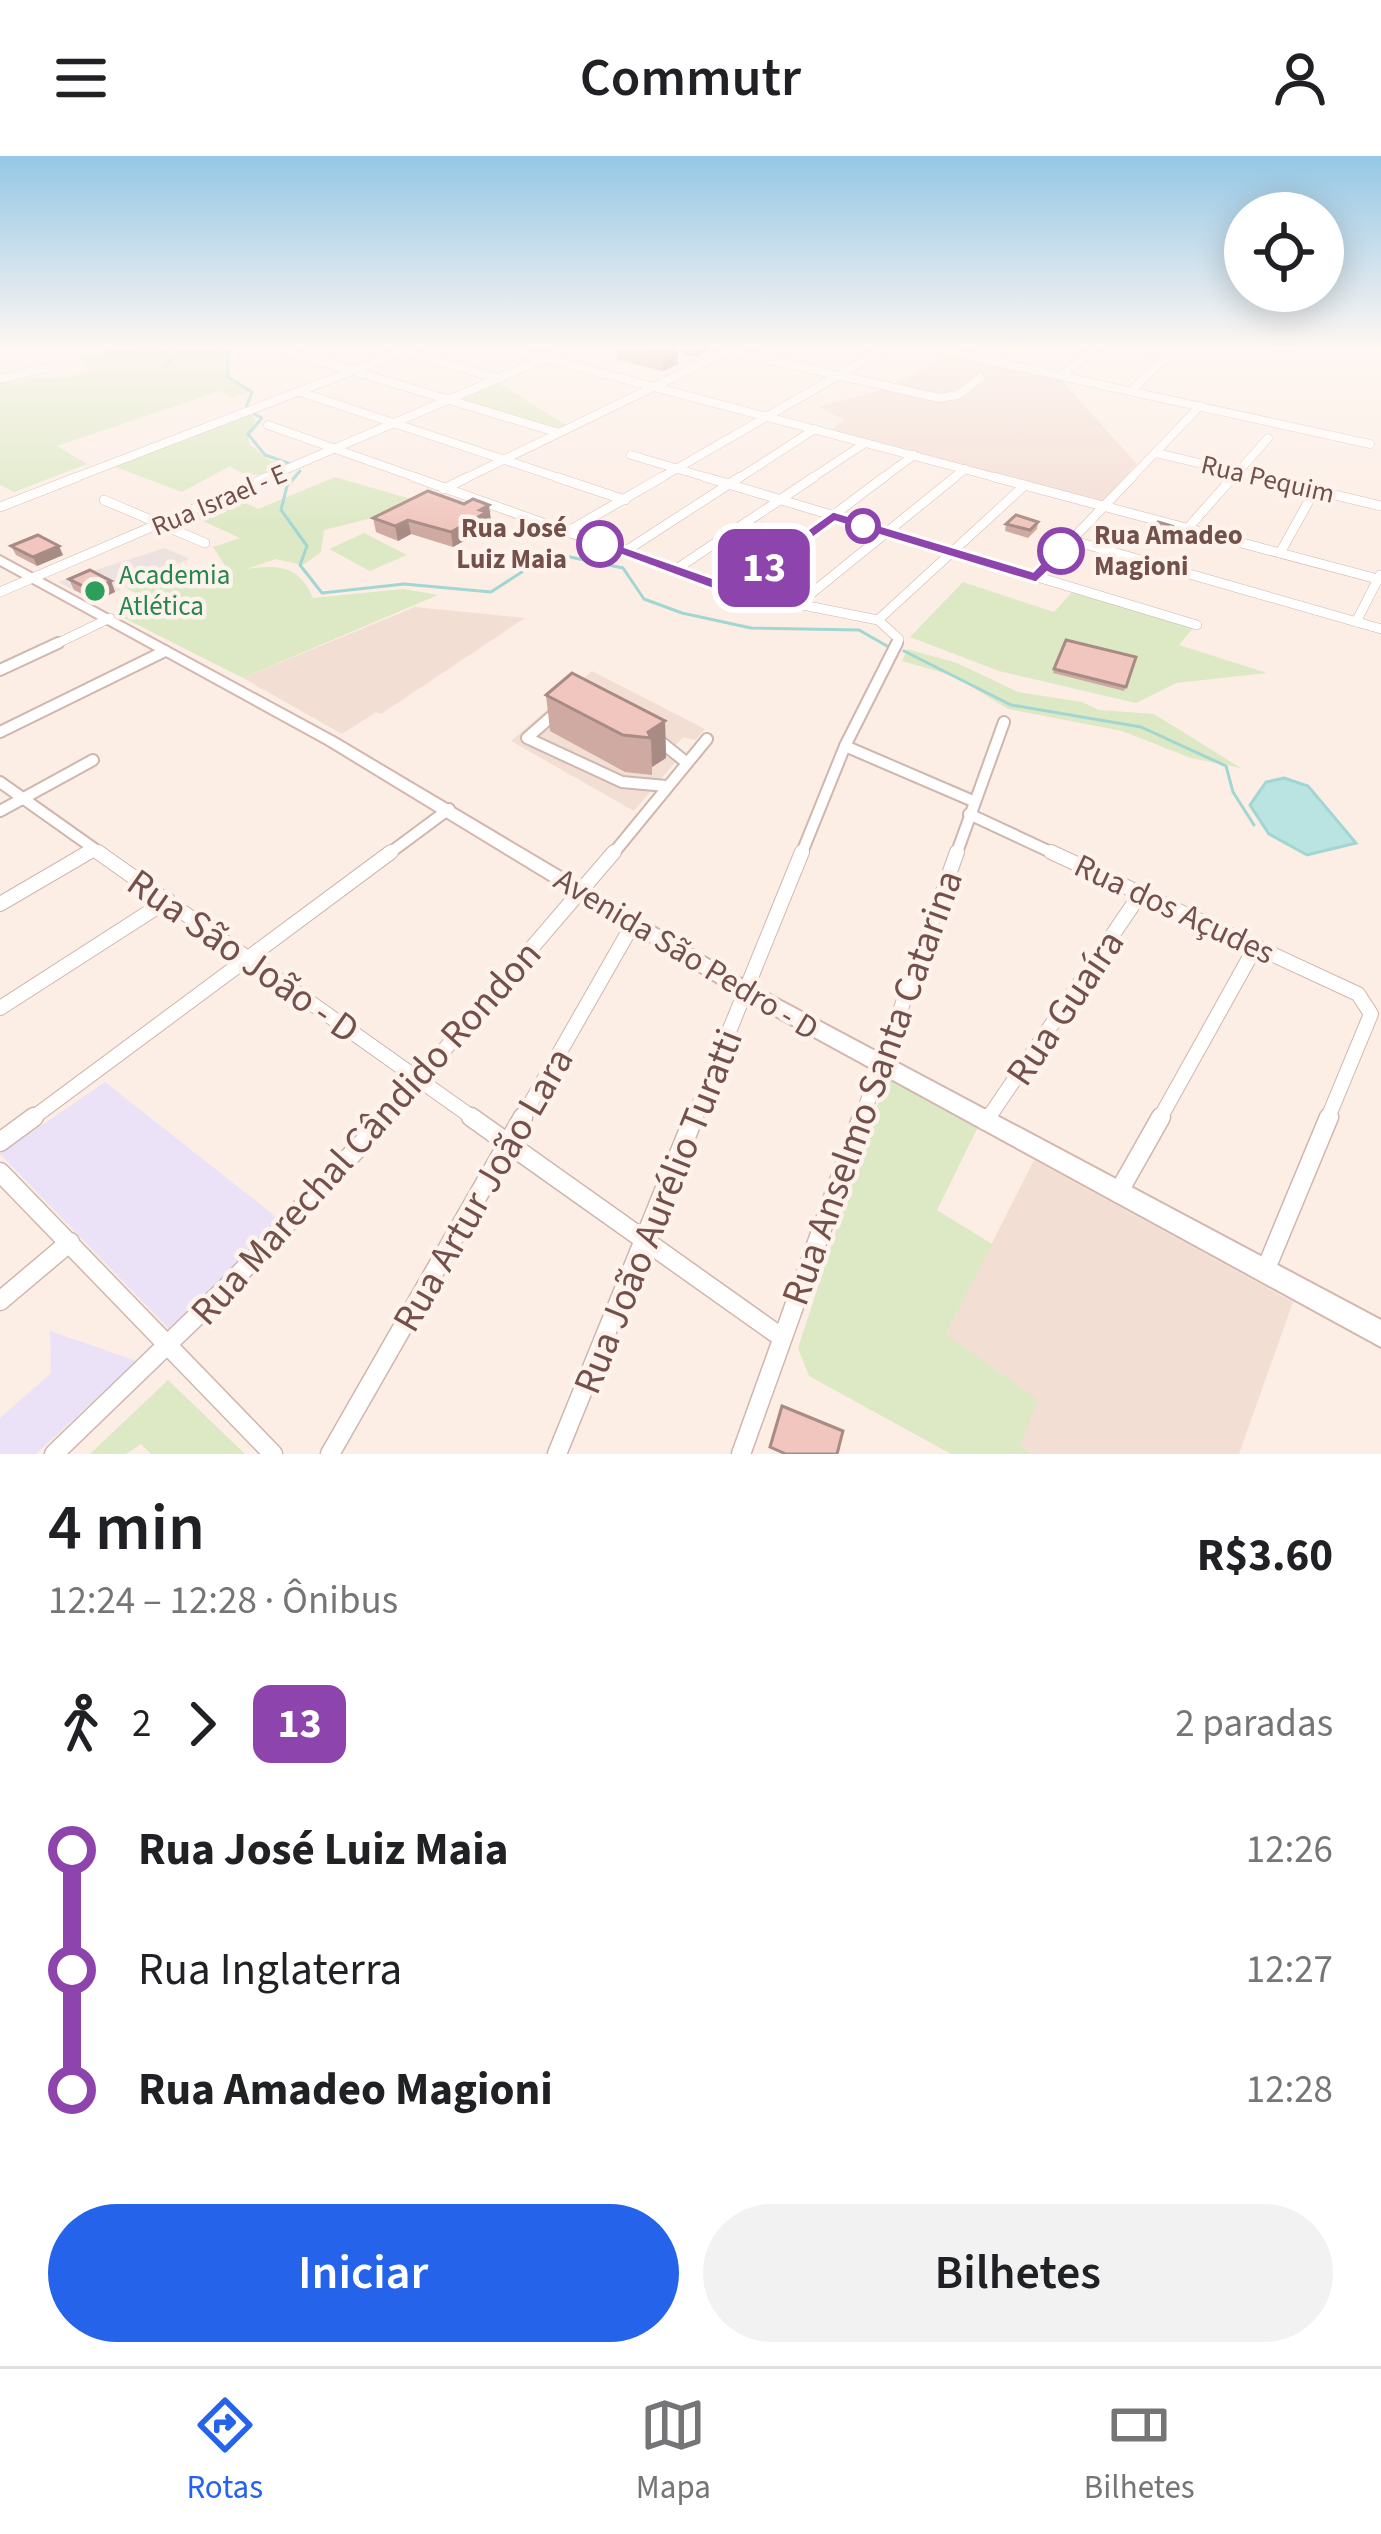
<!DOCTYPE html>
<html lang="pt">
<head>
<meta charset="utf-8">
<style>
	:root { --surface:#fff; --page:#f2f2f2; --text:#202124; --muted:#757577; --line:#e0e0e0; --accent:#2563eb }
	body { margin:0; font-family:"Source Sans 3",sans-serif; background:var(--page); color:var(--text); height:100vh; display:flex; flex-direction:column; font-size:45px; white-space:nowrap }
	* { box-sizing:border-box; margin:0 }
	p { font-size:39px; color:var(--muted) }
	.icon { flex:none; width:66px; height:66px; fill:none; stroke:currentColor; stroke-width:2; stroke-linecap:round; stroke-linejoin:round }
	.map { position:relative; height:1298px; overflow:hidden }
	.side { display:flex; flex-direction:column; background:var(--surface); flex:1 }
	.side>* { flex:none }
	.badge { padding:0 24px; border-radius:18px; font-size:42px; line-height:78px }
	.controls { position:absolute; left:1224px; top:36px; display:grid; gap:24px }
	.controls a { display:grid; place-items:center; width:120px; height:120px; border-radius:50%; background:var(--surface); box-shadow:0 6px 30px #0003; font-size:60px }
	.map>.badge { position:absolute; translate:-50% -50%; box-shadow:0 0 0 6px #fff }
	.legs { display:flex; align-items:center; gap:18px; height:132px; padding:0 48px; font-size:39px }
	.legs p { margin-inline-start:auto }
	.headline { display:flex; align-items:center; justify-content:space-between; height:204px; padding:0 48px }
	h1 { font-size:66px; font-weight:600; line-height:90px }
	.action { display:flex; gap:24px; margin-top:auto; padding:24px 48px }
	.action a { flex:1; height:138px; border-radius:72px; background:var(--accent); color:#fff; font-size:48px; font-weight:600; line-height:138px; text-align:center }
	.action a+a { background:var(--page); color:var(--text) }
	ul { padding:0 48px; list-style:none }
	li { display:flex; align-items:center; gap:42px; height:120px; font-size:45px }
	li i { display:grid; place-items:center; width:18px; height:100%; margin:0 15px; background:currentColor }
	li i::after { content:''; width:30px; height:30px; margin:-15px; border:9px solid; border-radius:50%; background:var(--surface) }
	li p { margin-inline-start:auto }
	li:first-child i { background:linear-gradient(#0000 50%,currentColor 0) }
	li:last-child i { background:linear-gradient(currentColor 50%,#0000 0) }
	header { display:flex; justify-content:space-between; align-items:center; height:156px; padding:0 48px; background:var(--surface); font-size:54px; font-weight:600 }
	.dock { display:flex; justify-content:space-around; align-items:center; height:168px; border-top:3px solid var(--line); background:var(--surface); font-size:33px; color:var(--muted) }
	.dock a { display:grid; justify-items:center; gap:6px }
	.dock .active { color:var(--accent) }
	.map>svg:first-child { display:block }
</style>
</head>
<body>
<header><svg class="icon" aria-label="menu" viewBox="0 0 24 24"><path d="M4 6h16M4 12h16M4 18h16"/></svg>Commutr<svg class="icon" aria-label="person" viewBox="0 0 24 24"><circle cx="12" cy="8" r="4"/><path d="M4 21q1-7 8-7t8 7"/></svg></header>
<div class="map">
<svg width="1381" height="1298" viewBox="0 0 1381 1298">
	<rect width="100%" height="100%" fill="#fceee5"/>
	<g fill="#f3ded4">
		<polygon points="946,199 1060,223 1137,308 1101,346 831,274 844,264 819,251 889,232"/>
		<polygon points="415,451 525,462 381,558 376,556 342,578 243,522"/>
		<polygon points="592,515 705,573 695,584 683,581 675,590 683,597 634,655 511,585"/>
		<polygon points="1034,1004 1293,1146 1239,1298 1032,1298 1020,1289 946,1178"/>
	</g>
	<polygon fill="#ece2df" points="165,392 189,403 115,436 94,426 74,434 58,426"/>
	<g fill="#ebe2f8">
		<polygon points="105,926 280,1064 171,1175 0,998"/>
		<polygon points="50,1175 137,1205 36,1298 0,1298 0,1262 51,1217"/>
	</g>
	<g fill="#dce9c4">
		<polygon points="141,192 226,195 227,221 251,236 232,242 220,235 57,290 87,308 14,336 0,329 0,223 66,222 90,215 79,199"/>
		<polygon points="498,227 568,270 557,275 458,245"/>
		<path d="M 248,256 L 256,264 L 248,277 L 249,288 L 269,304 L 289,308 C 268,317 250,326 230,310 L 182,336 L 110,309 Z"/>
		<path d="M 335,321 L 428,348 L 324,374 L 321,396 L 303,409 L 276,403 L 247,413 C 278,408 300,410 313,442 L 403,433 L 438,439 L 243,522 L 120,460 L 150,445 L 126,432 L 229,416 L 213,391 L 240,382 L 192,360 L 233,341 L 258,353 Z"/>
		<polygon points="364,377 407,399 370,415 329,393"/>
		<polygon points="963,426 1054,456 1073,435 1194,471 1179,489 1267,517 1176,527 1136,547 999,515 910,481"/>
		<polygon points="907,493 957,507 1018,536 1082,546 1099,554 1154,558 1241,612 1191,602 1122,575 1008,553 954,520 902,505"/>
		<polygon points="886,922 978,971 937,1054 992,1088 946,1178 1038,1244 1020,1289 1032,1298 951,1298 809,1220 798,1192"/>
		<polygon points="168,1224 245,1298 151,1298 141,1288 126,1298 90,1298"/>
	</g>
	<polygon fill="#bae4e1" stroke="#a1d6d2" stroke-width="3" points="1284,622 1308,630 1356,687 1307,699 1269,678 1250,649 1266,626"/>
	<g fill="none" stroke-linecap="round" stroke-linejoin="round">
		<g stroke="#a1d6d2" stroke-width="3">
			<polyline points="215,192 227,195 228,221 252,236 246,251"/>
			<polyline points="166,210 178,196 174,192"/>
			<polyline points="254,258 262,262 248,278 265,299 291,308"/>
			<polyline points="300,315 287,330 281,354 307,390 300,409 322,437 404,428 491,436 551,397 623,412 644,443 682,457 751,472 859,474 887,490"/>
			<polyline points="904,495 1011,549 1141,571 1226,610 1233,636 1254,669"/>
		</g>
		<defs>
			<g id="street-far4">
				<polyline points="277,192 559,277"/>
				<polyline points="507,192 1005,324"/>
				<polyline points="933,192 1370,288"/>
				<polyline points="1145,192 1170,197"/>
				<polyline points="726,194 939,242 958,239 980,222"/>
				<polyline points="405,196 500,223"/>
				<polyline points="806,198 816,192"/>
				<polyline points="1061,220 1096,192"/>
				<polyline points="0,223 46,212"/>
				<polyline points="1131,235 1170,197"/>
				<polyline points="300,236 565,324"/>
				<polyline points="268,269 423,324"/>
				<polyline points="1156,297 1271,324"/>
				<polyline points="631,299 715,324"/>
				<polyline points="69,324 412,192"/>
				<polyline points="261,324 569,192"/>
				<polyline points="462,324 734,192"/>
				<polyline points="657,324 886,192"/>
				<polyline points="736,324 815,273"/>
				<polyline points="809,324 865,287"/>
				<polyline points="880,324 914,299"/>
				<polyline points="951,324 965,313"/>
				<polyline points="1129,324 1200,250"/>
				<polyline points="1231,324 1268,282"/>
			</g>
			<g id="street-far3">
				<polyline points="414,321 733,435 878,464 899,483 896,490"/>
				<polyline points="556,321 625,344"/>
				<polyline points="705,321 1197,469"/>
				<polyline points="994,321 1381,424"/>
				<polyline points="1259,321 1381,350"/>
				<polyline points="444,333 468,321"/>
				<polyline points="104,344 205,387"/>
				<polyline points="0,351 77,321"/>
				<polyline points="1188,372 1233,321"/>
				<polyline points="567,376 662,321"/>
				<polyline points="1071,384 1381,473"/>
				<polyline points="624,396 740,321"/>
				<polyline points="1280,397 1315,334"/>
				<polyline points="675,414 814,321"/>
				<polyline points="1036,421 1132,321"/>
				<polyline points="733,435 884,321"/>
				<polyline points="0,436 268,321"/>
				<polyline points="797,449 955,321"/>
				<polyline points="878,464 1025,329"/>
				<polyline points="1356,466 1380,419"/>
				<polyline points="52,490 110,462"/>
			</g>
			<g id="street-far2">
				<polyline points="0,514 58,487"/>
				<polyline points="560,553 527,582 622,626 666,630"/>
				<polyline points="0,576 165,495"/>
				<polyline points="656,582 687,607"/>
				<polyline points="845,590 973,645"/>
				<polyline points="0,626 103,699"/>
				<polyline points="0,655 93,604"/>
				<polyline points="969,658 1057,699"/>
				<polyline points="84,699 94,693"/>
				<polyline points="387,699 449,653"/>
				<polyline points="612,699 707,583"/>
				<polyline points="801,699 845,590 897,487"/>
				<polyline points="956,699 1004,566"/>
			</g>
			<g id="street-far1">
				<polyline points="98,696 476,964"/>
				<polyline points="1051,696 1358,838 1371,858 1327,964"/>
				<polyline points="0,748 89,696"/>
				<polyline points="0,852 168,744"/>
				<polyline points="30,964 391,696"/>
				<polyline points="384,964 614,696"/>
				<polyline points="521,964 633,768"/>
				<polyline points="693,964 802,696"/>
				<polyline points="861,964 957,696"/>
				<polyline points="987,964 1141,737"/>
				<polyline points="1159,964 1256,790"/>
			</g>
			<g id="street">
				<polyline points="471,961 781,1181"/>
				<polyline points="986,965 989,961"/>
				<polyline points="0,986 34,961"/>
				<polyline points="0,1016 273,1298"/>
				<polyline points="1118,1037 1161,961"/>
				<polyline points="1265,1115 1329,961"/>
				<polyline points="0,1145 70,1086"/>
				<polyline points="54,1298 228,1130 387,961"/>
				<polyline points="330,1298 523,961"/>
				<polyline points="557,1298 694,961"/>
				<polyline points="741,1298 862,961"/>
			</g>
			<polygon id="secondary" points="0,400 336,582 755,831 1381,1164 1381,1191 741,841 326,588 0,409"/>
		</defs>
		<use href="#street-far4" stroke="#cfb6af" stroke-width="9"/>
		<use href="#street-far3" stroke="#cfb6af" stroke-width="10"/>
		<use href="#street-far2" stroke="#cfb6af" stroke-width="14"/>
		<use href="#street-far1" stroke="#cfb6af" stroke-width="16"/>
		<use href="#street" stroke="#cfb6af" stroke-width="21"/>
		<use href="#secondary" stroke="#d5b6ae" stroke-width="4"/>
		<use href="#street-far4" stroke="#fff" stroke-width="8"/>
		<use href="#street-far3" stroke="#fff" stroke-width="9"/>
		<use href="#street-far2" stroke="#fff" stroke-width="10"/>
		<use href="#street-far1" stroke="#fff" stroke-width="14"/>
		<use href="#street" stroke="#fff" stroke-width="18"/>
		<use href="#secondary" fill="#fff" fill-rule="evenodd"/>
	</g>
	<g fill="#ceaaa3">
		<polygon points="617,192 678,192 678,208 663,215 618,204"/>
		<polygon points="683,192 712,192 696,201 683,198"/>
		<polygon points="373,362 491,364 488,365 489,371 453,391 411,378 398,385 376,376"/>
		<polygon points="1038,366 1037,373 1028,382 1005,375 1006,368"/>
		<polygon points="1150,375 1170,377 1162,386 1148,383"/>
		<polygon points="11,390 63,399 37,410 16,399"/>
		<polygon points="69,423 111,425 115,436 96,445 74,434"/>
		<polygon points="1136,501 1124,535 1053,517 1054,513"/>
		<polygon points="546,539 665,565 666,602 652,611 652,619 625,616 550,575"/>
	</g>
	<g fill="#a88b85">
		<polygon points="673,192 678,192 678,208 663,215 663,197"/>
		<polygon points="696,192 712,192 712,193 696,201"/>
		<polygon points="489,349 491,364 488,365 489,371 453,391 451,376"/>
		<polygon points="408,364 411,378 398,385 395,370"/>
		<polygon points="59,390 63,399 37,410 33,401"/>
		<polygon points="111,425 115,436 96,445 91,434"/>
		<polygon points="665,565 666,602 652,611 651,582 648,576"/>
	</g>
	<g fill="#f0c6be" stroke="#a88b85" stroke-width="3">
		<polygon points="643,192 673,192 663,197"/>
		<polygon points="428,335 464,348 473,343 489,349 480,354 487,356 451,376 408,364 395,370 373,362"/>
		<polygon points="1016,359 1038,366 1030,374 1006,368"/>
		<polygon points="1158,366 1172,370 1164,379 1150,375"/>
		<polygon points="38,379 59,390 33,401 11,390"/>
		<polygon points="90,414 111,425 91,434 69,423"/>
		<polygon points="1066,484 1136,501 1126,531 1054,513"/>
		<polygon points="572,517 665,565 648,576 651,582 623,579 546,539"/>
		<polygon points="782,1250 843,1275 837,1298 786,1298 770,1291"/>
	</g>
	<linearGradient id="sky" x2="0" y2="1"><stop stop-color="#95c7e5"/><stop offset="0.51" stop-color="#fef7f3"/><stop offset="1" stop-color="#fef7f3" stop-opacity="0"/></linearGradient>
	<rect width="1381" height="374" fill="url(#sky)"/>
	<polygon fill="#8e44ad" stroke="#fff" stroke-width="3" points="833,355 1033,415 1055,392 1070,395 1036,427 835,366 733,441 591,388 606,384 731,428"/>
	<g fill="#fff" stroke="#8e44ad" stroke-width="6">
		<circle cx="863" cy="370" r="15"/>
		<circle cx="600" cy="388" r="21"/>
		<circle cx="1061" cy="395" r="21"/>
	</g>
	<circle fill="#2e9e5b" stroke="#fef3ec" stroke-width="4.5" cx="95" cy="435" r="12"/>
	<g text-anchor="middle" stroke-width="9" stroke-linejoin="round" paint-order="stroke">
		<g font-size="27" fill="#74504b" stroke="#fef3ec">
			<text transform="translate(1268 323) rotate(13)" y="9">Rua Pequim</text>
			<text transform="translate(219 344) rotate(-23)" y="9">Rua Israel - E</text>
		</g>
		<g font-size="27" font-weight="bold" fill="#74504b" stroke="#fef3ec" text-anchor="end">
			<text x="567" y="381">Rua José<tspan x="567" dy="31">Luiz Maia</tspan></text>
			<text x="1094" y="388" text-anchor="start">Rua Amadeo<tspan x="1094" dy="31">Magioni</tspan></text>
		</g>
		<g font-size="27" fill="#27864d" stroke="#fef3ec" text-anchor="start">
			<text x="119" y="428">Academia<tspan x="119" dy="31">Atlética</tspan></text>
		</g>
		<g font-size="33" fill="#74504b" stroke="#fef3ec">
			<text transform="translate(1175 752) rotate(25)" y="12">Rua dos Açudes</text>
			<text transform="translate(687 797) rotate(31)" y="12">Avenida São Pedro - D</text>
		</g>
		<g font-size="39" fill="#74504b" stroke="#fef3ec">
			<text transform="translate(244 799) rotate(35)" y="14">Rua São João - D</text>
			<text transform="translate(1064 851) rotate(-56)" y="14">Rua Guaíra</text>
			<text transform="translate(871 931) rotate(-70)" y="14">Rua Anselmo Santa Catarina</text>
			<text transform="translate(365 976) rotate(-48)" y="14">Rua Marechal Cândido Rondon</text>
			<text transform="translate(482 1033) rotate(-60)" y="14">Rua Artur João Lara</text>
			<text transform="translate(657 1055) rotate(-68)" y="14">Rua João Aurélio Turatti</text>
		</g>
	</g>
</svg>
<div class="controls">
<a><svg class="icon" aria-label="locate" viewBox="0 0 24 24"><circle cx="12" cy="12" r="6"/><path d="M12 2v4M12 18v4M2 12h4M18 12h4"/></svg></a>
</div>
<b class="badge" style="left:764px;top:412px;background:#8e44ad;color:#fff">13</b>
</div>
<section class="side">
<div class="headline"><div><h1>4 min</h1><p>12:24 – 12:28 · Ônibus</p></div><b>R$3.60</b></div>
<div class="legs"><svg class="icon" aria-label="walk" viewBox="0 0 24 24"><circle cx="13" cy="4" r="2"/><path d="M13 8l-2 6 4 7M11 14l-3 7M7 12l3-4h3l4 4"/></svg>2<svg class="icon" aria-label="forward" viewBox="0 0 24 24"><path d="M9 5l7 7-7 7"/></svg><b class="badge" style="background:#8e44ad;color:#fff">13</b><p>2 paradas</p></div>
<ul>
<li><i style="color:#8e44ad"></i><b>Rua José Luiz Maia</b><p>12:26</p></li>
<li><i style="color:#8e44ad"></i><span>Rua Inglaterra</span><p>12:27</p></li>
<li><i style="color:#8e44ad"></i><b>Rua Amadeo Magioni</b><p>12:28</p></li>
</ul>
<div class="action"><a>Iniciar</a><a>Bilhetes</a></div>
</section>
<nav class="dock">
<a class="active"><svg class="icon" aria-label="directions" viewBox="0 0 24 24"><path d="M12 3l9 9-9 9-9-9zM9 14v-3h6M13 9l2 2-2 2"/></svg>Rotas</a>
<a><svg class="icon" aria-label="map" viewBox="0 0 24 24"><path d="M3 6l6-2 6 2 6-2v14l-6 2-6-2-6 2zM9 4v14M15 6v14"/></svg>Mapa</a>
<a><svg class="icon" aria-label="tickets" viewBox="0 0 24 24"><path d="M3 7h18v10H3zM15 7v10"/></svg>Bilhetes</a>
</nav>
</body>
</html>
